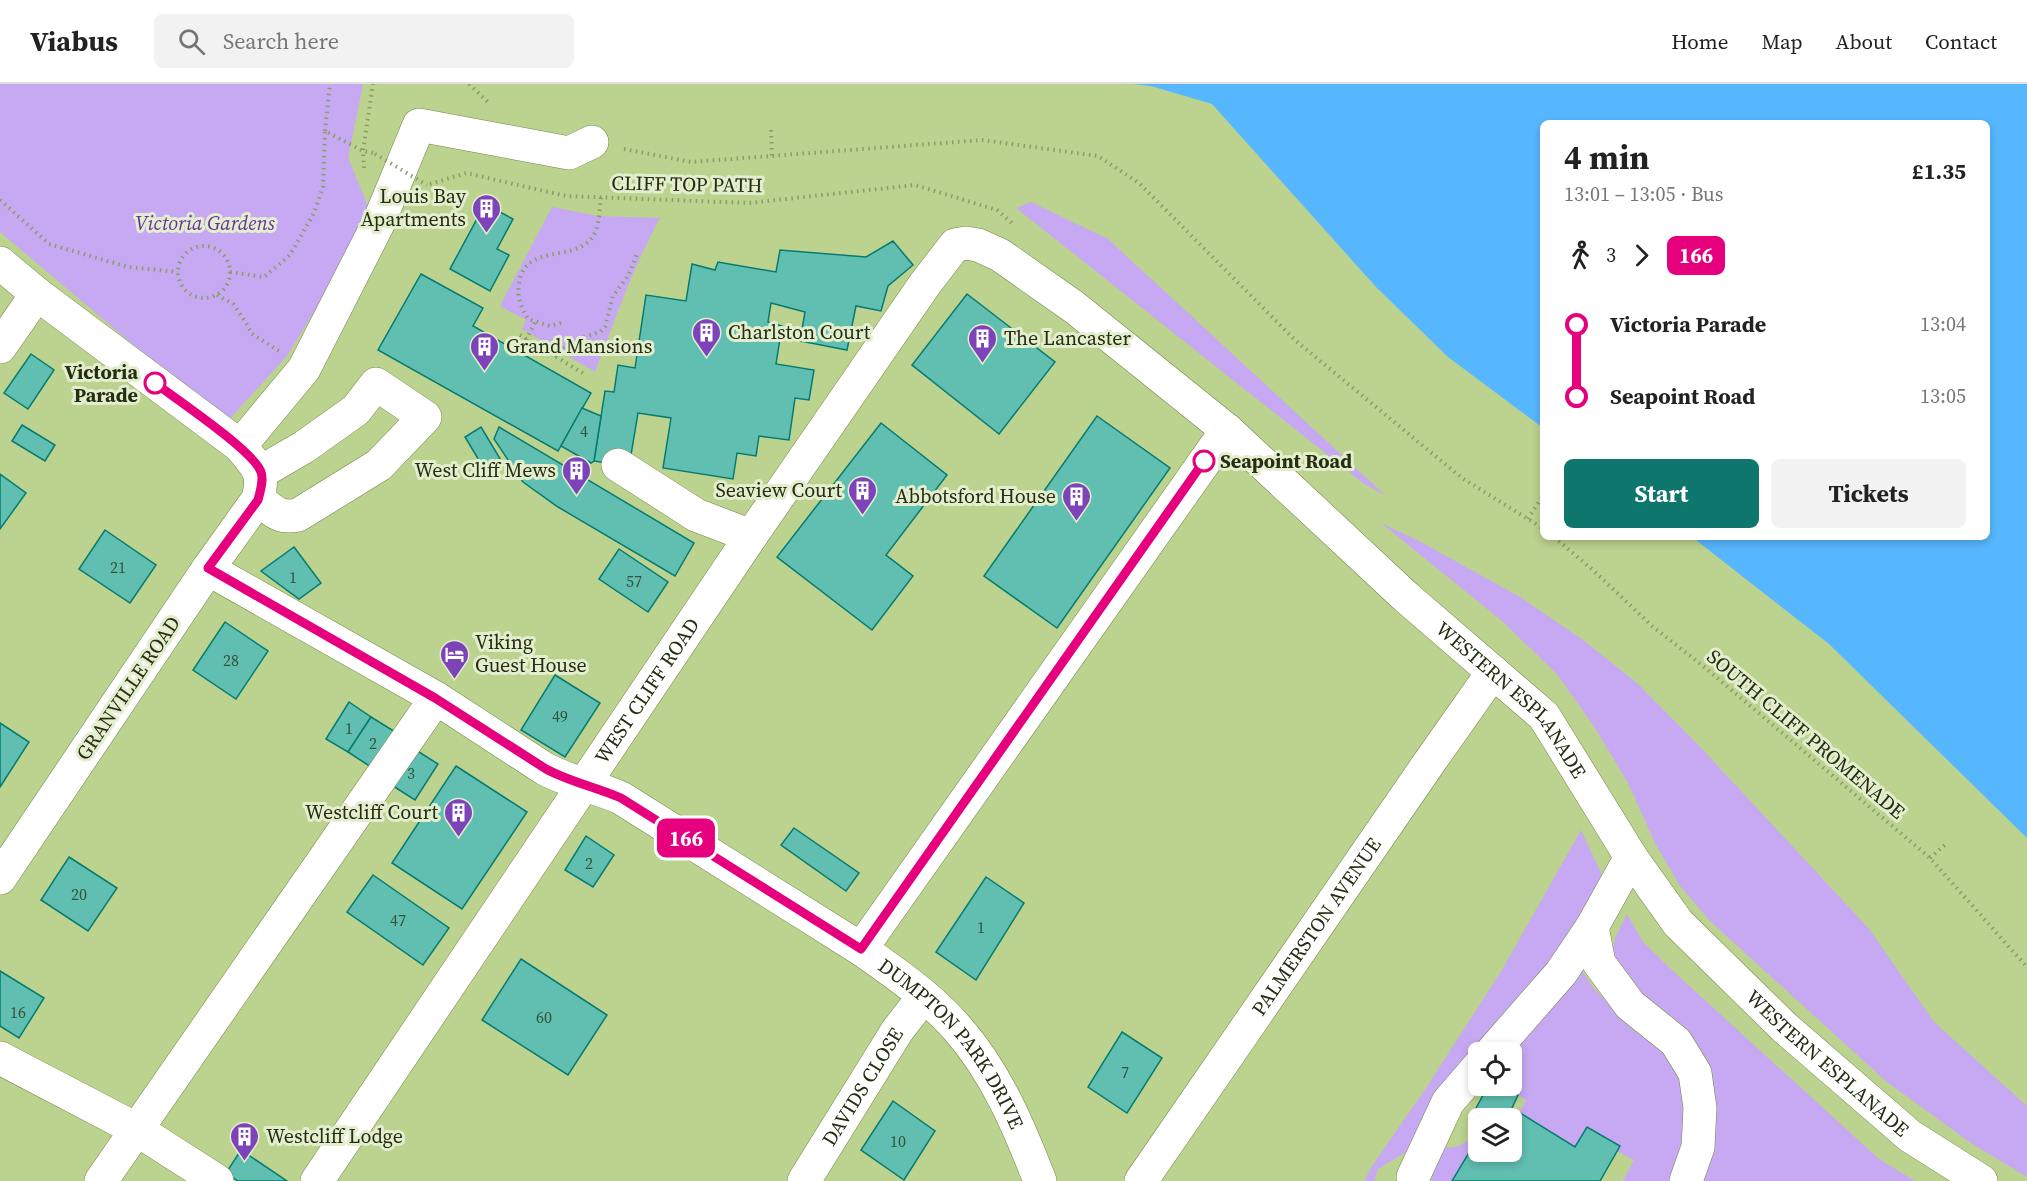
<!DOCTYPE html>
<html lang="en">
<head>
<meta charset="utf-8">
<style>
	:root { --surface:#fff; --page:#f2f2f2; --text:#222; --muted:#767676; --line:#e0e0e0; --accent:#0f766e }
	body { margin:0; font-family:"Source Serif 4",serif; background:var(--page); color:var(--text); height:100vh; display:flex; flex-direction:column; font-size:22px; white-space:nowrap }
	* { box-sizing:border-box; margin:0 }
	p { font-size:20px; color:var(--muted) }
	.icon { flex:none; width:33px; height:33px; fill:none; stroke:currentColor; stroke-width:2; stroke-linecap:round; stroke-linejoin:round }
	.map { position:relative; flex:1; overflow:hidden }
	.sheet { position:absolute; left:1540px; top:36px; width:450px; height:420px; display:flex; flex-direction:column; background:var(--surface); border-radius:9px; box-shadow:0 3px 9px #0003 }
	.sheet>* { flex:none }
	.badge { padding:0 12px; border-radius:9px; font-size:21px; line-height:39px }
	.tools { position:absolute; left:1468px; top:958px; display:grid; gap:12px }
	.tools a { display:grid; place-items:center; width:54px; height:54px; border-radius:9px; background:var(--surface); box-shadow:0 3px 9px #0003; font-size:30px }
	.map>.badge { position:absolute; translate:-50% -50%; box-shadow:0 0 0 3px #fff }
	.legs { display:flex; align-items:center; gap:9px; height:66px; padding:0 24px; font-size:20px }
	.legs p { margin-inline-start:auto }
	.headline { display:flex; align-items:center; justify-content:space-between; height:102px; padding:0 24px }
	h1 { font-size:33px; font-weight:700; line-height:45px }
	.action { display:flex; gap:12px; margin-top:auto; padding:12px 24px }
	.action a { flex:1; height:69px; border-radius:9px; background:var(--accent); color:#fff; font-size:24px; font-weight:700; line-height:69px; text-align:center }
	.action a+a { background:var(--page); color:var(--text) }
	ul { padding:0 24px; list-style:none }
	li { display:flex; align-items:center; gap:21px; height:72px; font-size:22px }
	li i { display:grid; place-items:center; width:9px; height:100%; margin:0 8px; background:currentColor }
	li i::after { content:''; width:15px; height:15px; margin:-8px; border:4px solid; border-radius:50%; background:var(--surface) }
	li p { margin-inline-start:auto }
	li:first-child i { background:linear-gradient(#0000 50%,currentColor 0) }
	li:last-child i { background:linear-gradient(currentColor 50%,#0000 0) }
	header { display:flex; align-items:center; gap:36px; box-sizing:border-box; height:84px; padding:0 30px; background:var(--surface); border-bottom:2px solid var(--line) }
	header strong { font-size:28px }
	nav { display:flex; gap:33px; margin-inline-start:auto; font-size:21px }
	.search { width:420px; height:54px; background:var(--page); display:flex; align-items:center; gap:15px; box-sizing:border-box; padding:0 21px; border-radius:9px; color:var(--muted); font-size:22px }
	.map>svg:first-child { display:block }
</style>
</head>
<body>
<header>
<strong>Viabus</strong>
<div class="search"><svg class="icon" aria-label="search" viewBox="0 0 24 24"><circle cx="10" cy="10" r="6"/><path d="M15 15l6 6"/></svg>Search here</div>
<nav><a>Home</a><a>Map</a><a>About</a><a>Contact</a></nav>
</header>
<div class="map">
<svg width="2027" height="1097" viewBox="0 0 2027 1097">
	<rect width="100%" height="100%" fill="#bcd28f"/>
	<g fill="#c7a8f2">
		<polygon points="0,0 363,0 348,74 372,132 287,272 226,339 0,148"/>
		<polygon points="1031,118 1108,155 1386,412 1363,399 1016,124"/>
		<path d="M 552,123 L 598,132 L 660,134 C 633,183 615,236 595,288 L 522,245 L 526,236 L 500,222 Z"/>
		<polygon points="1381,439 1421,458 1520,513 1583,556 1637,599 1703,666 1869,845 1934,938 2027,1022 2027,1093 1971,1059 1887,998 1710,837 1680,802 1655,759 1628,699 1595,644 1557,590 1502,537"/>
		<polygon points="1581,746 1602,791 1554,882 1441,1011 1406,1068 1378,1085 1374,1097 1364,1097 1372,1082 1426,1004 1502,886"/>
		<polygon points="1627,830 1643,858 1674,888 1879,1075 1915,1097 1700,1097 1710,1068 1661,932 1612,875 1615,854"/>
		<polygon points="1580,884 1592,902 1631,944 1671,975 1691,1022 1676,1097 1623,1097 1634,1076 1617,1067 1620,1062 1587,1043 1575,1063 1519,1029 1526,1016 1504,1002 1512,1002 1512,969"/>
		<polygon points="1472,1054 1477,1056 1452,1097 1432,1097 1430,1079 1433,1066 1459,1062"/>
	</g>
	<polygon fill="#57b7fe" points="1133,0 2027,0 2027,754 1829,560 1692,453 1988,453 1988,39 1544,39 1543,344 1448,273 1376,203 1212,20 1151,2"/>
	<g fill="#61bfb2" stroke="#057b70" stroke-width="1.5">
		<polygon points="485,120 513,135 497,165 509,171 490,207 450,185"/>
		<polygon points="893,157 913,181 888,202 881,227 856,222 847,266 800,257 805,228 771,219 768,238 782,242 776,280 814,286 809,316 795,314 789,356 759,352 756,372 737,369 733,395 663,384 671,334 638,329 629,383 594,377 605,307 614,308 618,281 635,284 646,211 686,217 692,180 715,186 718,178 776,188 780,166 866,173"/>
		<polygon points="421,190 483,224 473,242 591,309 558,367 378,266"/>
		<polygon points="967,210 1055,278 999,350 912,281"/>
		<polygon points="31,270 54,286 28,325 4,309"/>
		<polygon points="582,324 601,332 594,377 591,379 561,362"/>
		<polygon points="1097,332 1170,384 1057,544 984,492"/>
		<polygon points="881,339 947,391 886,471 913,492 872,546 777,473"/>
		<polygon points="22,341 55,361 45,377 12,357"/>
		<polygon points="481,343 502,378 486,388 465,353"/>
		<polygon points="499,343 694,459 675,492 558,423 523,398 494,355"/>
		<polygon points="0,390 26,409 0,445"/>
		<polygon points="105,446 156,481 130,519 79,485"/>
		<polygon points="294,463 321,499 299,515 261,487"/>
		<polygon points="619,465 668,498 648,528 599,495"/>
		<polygon points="225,538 268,567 236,615 193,586"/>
		<polygon points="555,591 600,619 565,673 521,646"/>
		<polygon points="349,618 371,633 348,668 326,655"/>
		<polygon points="371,633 397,649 374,685 348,668"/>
		<polygon points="0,639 29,658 0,703"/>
		<polygon points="408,661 438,680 415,716 385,697"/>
		<polygon points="456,682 527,728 462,825 392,779"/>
		<polygon points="794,744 859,789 846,807 781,761"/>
		<polygon points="586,752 614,771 593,803 565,786"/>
		<polygon points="69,773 117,804 88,847 41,816"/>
		<polygon points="373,791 449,844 423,881 347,828"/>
		<polygon points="986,793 1024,819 976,896 936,868"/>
		<polygon points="521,875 607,931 568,991 482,936"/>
		<polygon points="0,887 44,914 19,954 0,942"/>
		<polygon points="1122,948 1162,974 1127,1029 1088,1003"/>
		<polygon points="1499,1002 1504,1002 1518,1011 1512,1024 1575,1063 1587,1043 1620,1062 1600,1097 1452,1097 1479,1052 1479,1068 1512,1068 1512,1035 1479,1035 1479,1039 1476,1037 1481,1029 1476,1024 1487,1004 1494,1010"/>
		<polygon points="893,1017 935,1047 904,1096 861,1066"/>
		<polygon points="241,1066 287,1097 238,1097 226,1089"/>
	</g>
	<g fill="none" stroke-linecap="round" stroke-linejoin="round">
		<defs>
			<g id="minor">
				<path d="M 0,179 L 37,210 L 240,362 C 257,383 265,388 258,415 L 208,485 L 0,794"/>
				<polyline points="0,263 37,210"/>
				<polyline points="240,362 304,285 378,140 419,41 569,69 592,58"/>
				<polyline points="618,381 696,431 751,452"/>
				<path d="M 258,415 C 273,427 279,435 298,431 L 379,381 L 425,333 L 376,300 L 356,326 L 304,363 L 261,388"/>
				<path id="s1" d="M 208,485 L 436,614 L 545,685 C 570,698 596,703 621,714 L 861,865 C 895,889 929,912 957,944 C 996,988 1019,1043 1040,1097"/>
				<polyline points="1592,843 1599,879 1630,921 1676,958 1695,989 1700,1024 1698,1063 1686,1097"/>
				<polyline points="861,865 1227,346"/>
				<polyline points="1491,969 1561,889 1592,843 1631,773"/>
				<polyline points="0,974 136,1045 217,1097"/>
				<polyline points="1413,1093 1448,1018 1479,982"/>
				<polyline points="101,1097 436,614"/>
				<path id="s2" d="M 317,1097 L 751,452 L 925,200 L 955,161 L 966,159 L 978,161 L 1000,171 L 1074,223 L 1227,346 L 1406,513 L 1544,632 L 1631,773 L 1678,839 L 1784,943 L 1910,1052 L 1981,1097"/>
				<path id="s3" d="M 804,1097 L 897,947 L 924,912"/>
				<path id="s4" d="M 1141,1097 L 1431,676 L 1493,588"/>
			</g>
		</defs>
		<use href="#minor" stroke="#738747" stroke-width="34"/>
		<g stroke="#8b9c66" stroke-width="4" stroke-dasharray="1.5 4.5" stroke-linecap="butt">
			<polyline points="469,0 490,20"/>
			<polyline points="771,46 772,73"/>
			<polyline points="325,47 330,0"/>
			<polyline points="624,65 691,78 982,56 1098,72 1139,99 1296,257 1462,394 1544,445"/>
			<polyline points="364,84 363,67 373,0"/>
			<polyline points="430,100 466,89 566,112 749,119 915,101 997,126 1012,139"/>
			<polyline points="0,116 49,160 128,183 178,188"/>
			<circle cx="204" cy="188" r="26"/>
			<polyline points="230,188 264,193 290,171 314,129 323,103 325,47 363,67 373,69"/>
			<polyline points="217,211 233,220 245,237 252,250 279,267"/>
			<path d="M 561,239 L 550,242 L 528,235 C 521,223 517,214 519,200 C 524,161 568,177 589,157 C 600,147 599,127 601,113"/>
			<polyline points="520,251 586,291"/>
			<polyline points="526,256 535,238"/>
			<polyline points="554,272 569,258 600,248 605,243 613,212 628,192 637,170"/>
			<polyline points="1528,435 1542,413"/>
			<polyline points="1554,453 1594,487 1652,542 1703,582 1930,774 2027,883"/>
			<polyline points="1930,774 1946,760"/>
		</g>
		<use href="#minor" stroke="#fff" stroke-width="33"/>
		<polyline stroke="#8b9c66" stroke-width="4" stroke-dasharray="1.5 4.5" stroke-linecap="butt" points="375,70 427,101"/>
	</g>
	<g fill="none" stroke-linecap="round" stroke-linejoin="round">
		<defs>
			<path id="line-1" d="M 155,299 C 176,315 254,367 261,388 C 264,396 260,408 258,416 L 208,484 L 435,614 L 546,685 C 570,698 596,703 621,714 L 861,865 L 1204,377"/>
		</defs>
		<use href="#line-1" stroke="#fff" stroke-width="14"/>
		<use href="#line-1" stroke="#e6007e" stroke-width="9"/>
	</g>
	<defs>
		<symbol id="building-pin" viewBox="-11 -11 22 30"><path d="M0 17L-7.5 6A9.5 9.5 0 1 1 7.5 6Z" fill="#7d43b9" stroke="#e2eecd"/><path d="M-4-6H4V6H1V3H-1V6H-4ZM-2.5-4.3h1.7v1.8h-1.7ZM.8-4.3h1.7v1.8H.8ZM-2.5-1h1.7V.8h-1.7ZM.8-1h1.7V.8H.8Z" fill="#fff"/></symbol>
		<symbol id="hotel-pin" viewBox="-11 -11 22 30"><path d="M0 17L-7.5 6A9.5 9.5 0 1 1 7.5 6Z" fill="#7d43b9" stroke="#e2eecd"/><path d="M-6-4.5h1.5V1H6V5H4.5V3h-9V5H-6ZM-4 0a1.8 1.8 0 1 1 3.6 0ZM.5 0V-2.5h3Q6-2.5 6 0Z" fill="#fff"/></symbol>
	</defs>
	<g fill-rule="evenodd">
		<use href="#building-pin" x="470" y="108" width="33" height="45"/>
		<use href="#building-pin" x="690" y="232" width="33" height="45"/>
		<use href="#building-pin" x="966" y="238" width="33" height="45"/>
		<use href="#building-pin" x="468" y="246" width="33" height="45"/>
		<use href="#building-pin" x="560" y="370" width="33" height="45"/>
		<use href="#building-pin" x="846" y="390" width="33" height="45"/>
		<use href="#building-pin" x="1060" y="396" width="33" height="45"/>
		<use href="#hotel-pin" x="438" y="554" width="33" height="45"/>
		<use href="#building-pin" x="442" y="712" width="33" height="45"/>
		<use href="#building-pin" x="228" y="1036" width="33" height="45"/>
	</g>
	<g fill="#fff" stroke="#e6007e" stroke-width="3">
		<circle cx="155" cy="299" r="10"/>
		<circle cx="1204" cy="377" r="10"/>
	</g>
	<g text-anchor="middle" stroke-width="6" stroke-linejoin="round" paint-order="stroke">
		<g font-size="16" fill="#34523a">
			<text x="584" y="353">4</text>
			<text x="118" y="489">21</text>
			<text x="293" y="499">1</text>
			<text x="634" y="503">57</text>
			<text x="231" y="582">28</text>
			<text x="560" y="638">49</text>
			<text x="349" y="650">1</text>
			<text x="373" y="665">2</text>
			<text x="411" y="695">3</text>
			<text x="589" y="785">2</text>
			<text x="79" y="816">20</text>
			<text x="398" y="842">47</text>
			<text x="981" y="849">1</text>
			<text x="18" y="934">16</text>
			<text x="544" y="939">60</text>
			<text x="1125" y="994">7</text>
			<text x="898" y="1063">10</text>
		</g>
		<g font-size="20" fill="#252d12" stroke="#e2eecd">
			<text transform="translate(687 100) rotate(1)" y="7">CLIFF TOP PATH</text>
			<text transform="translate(128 604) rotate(-56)" y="7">GRANVILLE ROAD</text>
			<text dy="7" stroke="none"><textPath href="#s2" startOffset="591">WEST CLIFF ROAD</textPath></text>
			<text dy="7" stroke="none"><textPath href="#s2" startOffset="1860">WESTERN ESPLANADE</textPath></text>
			<text transform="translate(1806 650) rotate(40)" y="7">SOUTH CLIFF PROMENADE</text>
			<text dy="7" stroke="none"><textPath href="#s4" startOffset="309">PALMERSTON AVENUE</textPath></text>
			<text dy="7" stroke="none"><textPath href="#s1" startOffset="890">DUMPTON PARK DRIVE</textPath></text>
			<text dy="7" stroke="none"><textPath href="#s2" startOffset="2346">WESTERN ESPLANADE</textPath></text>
			<text dy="7" stroke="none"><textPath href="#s3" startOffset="111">DAVIDS CLOSE</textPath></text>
		</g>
		<g font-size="20" fill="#252d12" stroke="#e2eecd" text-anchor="end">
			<text x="466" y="119">Louis Bay<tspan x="466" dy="23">Apartments</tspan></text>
			<text x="728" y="255" text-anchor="start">Charlston Court</text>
			<text x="1004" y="261" text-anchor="start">The Lancaster</text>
			<text x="506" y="269" text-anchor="start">Grand Mansions</text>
			<text x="556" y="393">West Cliff Mews</text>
			<text x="842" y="413">Seaview Court</text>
			<text x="1056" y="419">Abbotsford House</text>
			<text x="475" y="565" text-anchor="start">Viking<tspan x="475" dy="23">Guest House</tspan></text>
			<text x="438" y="735">Westcliff Court</text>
			<text x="266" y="1059" text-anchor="start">Westcliff Lodge</text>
		</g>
		<g font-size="20" font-style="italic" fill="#68329d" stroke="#e2eecd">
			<text x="205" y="146">Victoria Gardens</text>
		</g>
		<g font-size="20" font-weight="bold" fill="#252d12" stroke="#e2eecd" text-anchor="end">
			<text x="138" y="295">Victoria<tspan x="138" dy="23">Parade</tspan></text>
			<text x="1220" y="384" text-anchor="start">Seapoint Road</text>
		</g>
	</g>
</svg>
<div class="tools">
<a><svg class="icon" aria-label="locate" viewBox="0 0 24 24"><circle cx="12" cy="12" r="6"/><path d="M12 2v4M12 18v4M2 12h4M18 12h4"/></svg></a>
<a><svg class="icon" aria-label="layers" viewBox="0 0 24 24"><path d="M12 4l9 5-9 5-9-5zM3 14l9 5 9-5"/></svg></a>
</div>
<b class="badge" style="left:686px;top:754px;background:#e6007e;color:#fff">166</b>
<section class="sheet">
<div class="headline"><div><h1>4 min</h1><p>13:01 – 13:05 · Bus</p></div><b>£1.35</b></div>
<div class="legs"><svg class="icon" aria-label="walk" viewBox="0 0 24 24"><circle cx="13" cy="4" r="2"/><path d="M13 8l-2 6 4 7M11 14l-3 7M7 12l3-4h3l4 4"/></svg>3<svg class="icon" aria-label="forward" viewBox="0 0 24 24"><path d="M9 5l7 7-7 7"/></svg><b class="badge" style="background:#e6007e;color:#fff">166</b></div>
<ul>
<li><i style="color:#e6007e"></i><b>Victoria Parade</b><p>13:04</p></li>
<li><i style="color:#e6007e"></i><b>Seapoint Road</b><p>13:05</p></li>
</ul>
<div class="action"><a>Start</a><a>Tickets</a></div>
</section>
</div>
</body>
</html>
